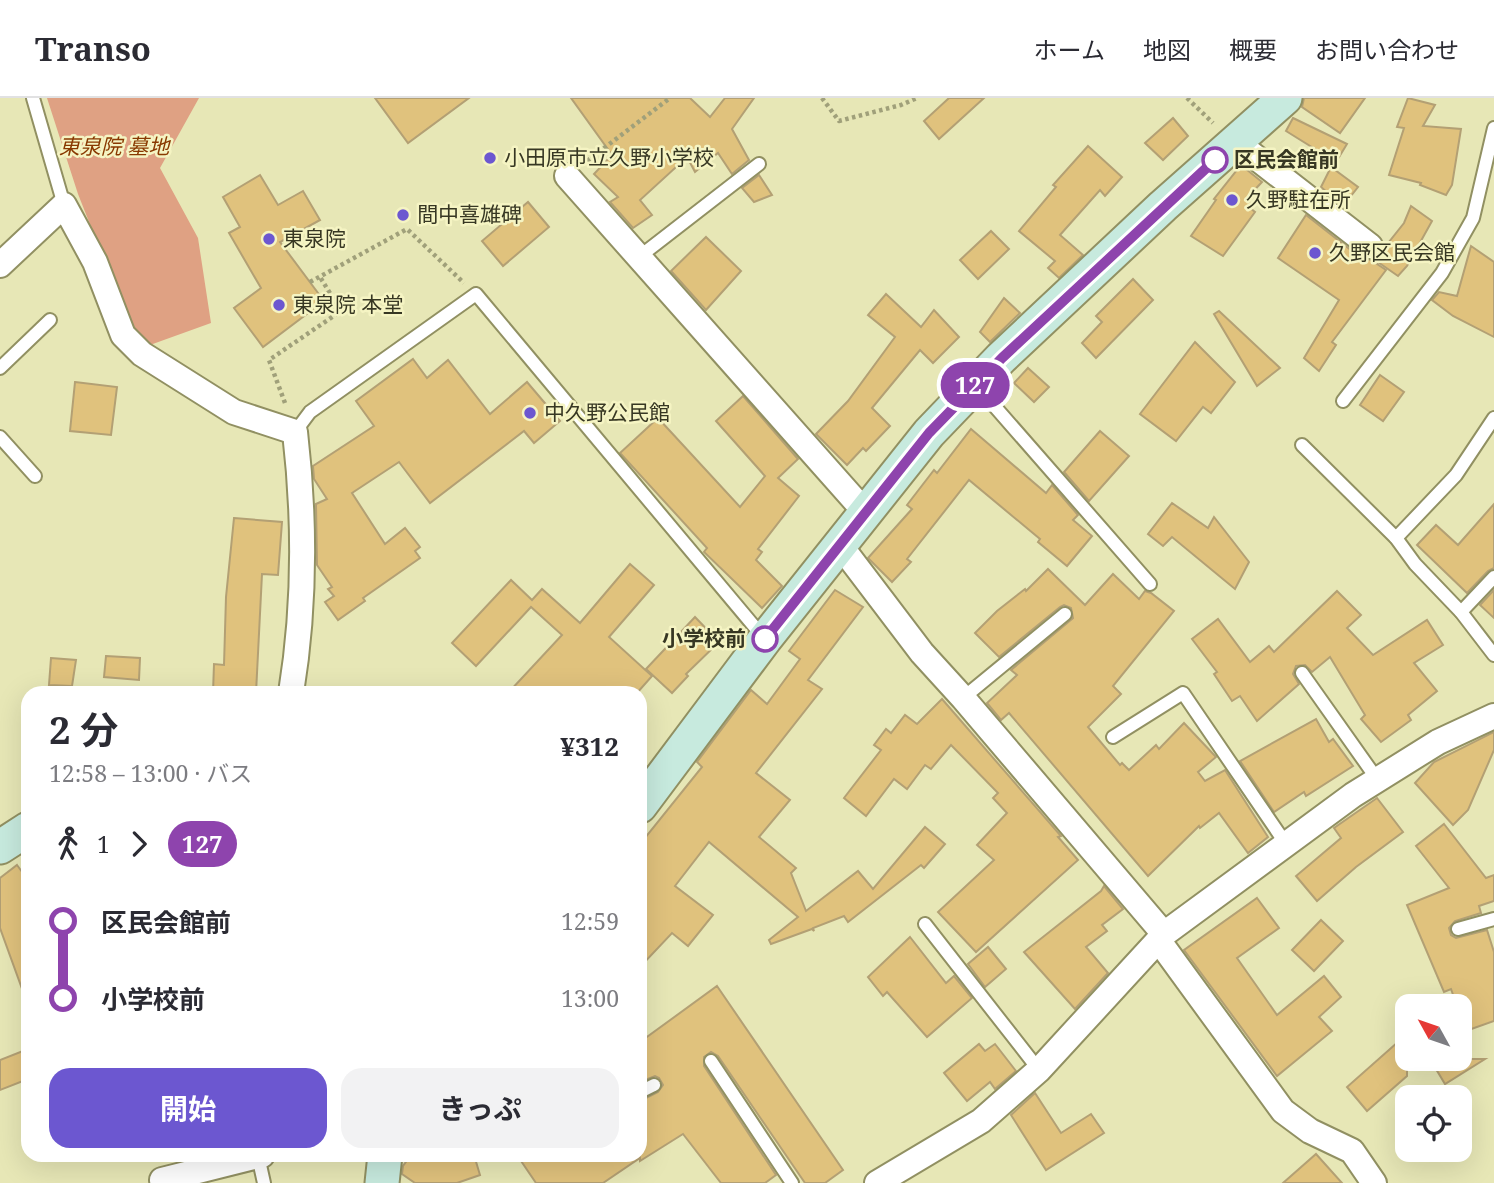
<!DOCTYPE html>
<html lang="ja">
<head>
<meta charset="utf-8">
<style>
	:root { --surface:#fff; --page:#f2f2f3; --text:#2b2b33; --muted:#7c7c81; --line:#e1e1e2; --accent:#6c57d0 }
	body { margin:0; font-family:"Noto Serif","Noto Sans JP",serif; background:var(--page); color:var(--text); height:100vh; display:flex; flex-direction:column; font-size:26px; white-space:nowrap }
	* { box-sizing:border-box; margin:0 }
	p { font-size:23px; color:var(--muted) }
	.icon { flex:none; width:38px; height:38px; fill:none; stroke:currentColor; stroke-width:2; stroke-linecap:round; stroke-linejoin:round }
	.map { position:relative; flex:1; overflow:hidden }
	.details { position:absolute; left:21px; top:588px; width:626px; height:476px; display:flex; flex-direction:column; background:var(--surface); border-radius:21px; box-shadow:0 7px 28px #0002 }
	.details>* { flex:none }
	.badge { padding:0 14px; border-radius:23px; font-size:24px; line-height:46px }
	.needle { width:46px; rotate:310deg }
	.controls { position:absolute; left:1395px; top:896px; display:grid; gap:14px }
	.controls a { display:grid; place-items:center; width:77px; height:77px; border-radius:14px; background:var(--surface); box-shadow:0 7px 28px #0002; font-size:35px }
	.map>.badge { position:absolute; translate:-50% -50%; box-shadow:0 0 0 4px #fff }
	.legs { display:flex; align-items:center; gap:10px; height:77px; padding:0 28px; font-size:23px }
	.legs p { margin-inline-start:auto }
	.summary { display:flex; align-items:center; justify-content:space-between; height:119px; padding:0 28px }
	h1 { font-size:38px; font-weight:700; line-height:52px }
	.primary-button { display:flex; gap:14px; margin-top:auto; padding:14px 28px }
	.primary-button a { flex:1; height:80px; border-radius:21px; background:var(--accent); color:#fff; font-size:28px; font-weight:700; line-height:80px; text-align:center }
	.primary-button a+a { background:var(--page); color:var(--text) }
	ul { padding:0 28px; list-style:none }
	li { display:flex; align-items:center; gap:24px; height:77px; font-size:26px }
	li i { display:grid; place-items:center; width:10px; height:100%; margin:0 9px; background:currentColor }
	li i::after { content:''; width:18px; height:18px; margin:-9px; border:5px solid; border-radius:50%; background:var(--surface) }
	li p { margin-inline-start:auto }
	li:first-child i { background:linear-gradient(#0000 50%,currentColor 0) }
	li:last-child i { background:linear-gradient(currentColor 50%,#0000 0) }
	header { display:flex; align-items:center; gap:42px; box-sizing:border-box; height:98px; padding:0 35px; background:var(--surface); border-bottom:2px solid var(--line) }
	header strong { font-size:33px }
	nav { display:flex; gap:38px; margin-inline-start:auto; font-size:24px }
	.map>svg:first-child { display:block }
</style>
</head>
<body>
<header>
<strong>Transo</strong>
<nav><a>ホーム</a><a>地図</a><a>概要</a><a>お問い合わせ</a></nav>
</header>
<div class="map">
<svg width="1494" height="1085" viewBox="0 0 1494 1085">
	<rect width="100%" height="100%" fill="#e7e7b6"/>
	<polygon fill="#dfa183" points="47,0 199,0 160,70 198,140 211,225 150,247 131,230 78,96"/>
	<g fill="#e0c27d" stroke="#b3a074" stroke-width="2">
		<polygon points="375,0 469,0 408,45"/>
		<polygon points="571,0 690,0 710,19 725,0 754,0 732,31 749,62 732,76 718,55 695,74 687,59 640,102 652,117 633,130 610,104 618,99 594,76 612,57"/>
		<polygon points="949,0 984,0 939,41 924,23"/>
		<polygon points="1304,0 1365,0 1340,35 1302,9"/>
		<polygon points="1408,0 1435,7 1423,28 1461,31 1452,87 1446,97 1420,87 1421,85 1389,77 1404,30 1397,29"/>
		<polygon points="1173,20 1188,38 1163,62 1145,45"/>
		<polygon points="1293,20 1347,46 1336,64 1286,33"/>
		<polygon points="1088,48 1122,79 1105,98 1100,92 1060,137 1083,157 1059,180 1048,170 1055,163 1019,133 1056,89 1053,87"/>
		<polygon points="1241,67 1262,84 1246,101 1253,107 1250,110 1255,114 1223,158 1191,138 1216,102 1214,101"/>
		<polygon points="1331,69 1358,89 1343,108 1321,89"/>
		<polygon points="260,77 278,107 303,93 320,122 280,144 324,203 263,249 234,210 261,190 229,135 240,129 223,99"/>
		<polygon points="759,77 772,97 754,104 742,90"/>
		<polygon points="528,104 549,129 503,168 482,143"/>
		<polygon points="1411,108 1432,123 1407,168 1398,178 1375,162 1382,157 1385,149 1404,125"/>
		<polygon points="1306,117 1361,160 1371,162 1386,172 1332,244 1336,247 1319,273 1304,260 1339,202 1278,160"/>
		<polygon points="991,133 1009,151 978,181 960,162"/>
		<polygon points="706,139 741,173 706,212 671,173"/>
		<polygon points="1471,148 1494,164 1494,239 1453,218 1432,202 1439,194 1457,198"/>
		<polygon points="1133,181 1153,202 1096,260 1082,245 1102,224 1096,218"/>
		<polygon points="886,196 921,229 934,212 959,239 933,265 920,252 872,310 890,328 866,353 863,350 847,367 816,336 848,303 895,239 868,217"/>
		<polygon points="1004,200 1020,215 990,244 980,234"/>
		<polygon points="1219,213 1280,270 1257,288 1214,216"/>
		<polygon points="1195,244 1235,284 1211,315 1203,309 1176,343 1140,316"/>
		<polygon points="413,261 427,280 448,262 490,316 527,284 560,323 534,345 524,333 430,405 399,364 352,395 385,446 405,430 420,449 415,453 420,460 363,500 365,503 338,522 325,504 334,498 328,491 332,489 317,467 316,406 327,401 314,381 313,368 374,328 356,303"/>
		<polygon points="1028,270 1049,289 1034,304 1014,285"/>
		<polygon points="1380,277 1404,294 1383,323 1360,307"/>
		<polygon points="75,284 117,289 111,337 70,333"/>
		<polygon points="743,298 798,361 778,380 799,398 758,451 762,454 756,462 782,488 762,510 704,454 707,450 620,355 658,320 740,409 765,378 716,323"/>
		<polygon points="971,331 1046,395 1052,387 1078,417 1073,422 1092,438 1067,468 1038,444 1040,441 969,382 907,461 911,464 892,484 868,460 912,411 907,407 934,372 937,375"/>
		<polygon points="1100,333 1129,358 1089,403 1064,374"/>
		<polygon points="1172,405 1208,430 1214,419 1249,464 1235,491 1172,439 1163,448 1148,436"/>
		<polygon points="1494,406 1494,470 1488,473 1467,495 1417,447 1436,427 1458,447"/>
		<polygon points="234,420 282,424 278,477 262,476 256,595 213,595 214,566 224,567 226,499"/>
		<polygon points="630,466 654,487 609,539 652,578 637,595 508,595 562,537 531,509 476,568 452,545 511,482 532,502 542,491 580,525"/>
		<polygon points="1048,471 1085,507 1113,476 1139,501 1145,493 1151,495 1174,513 1113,588 1121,596 1088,629 1120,667 1122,665 1129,672 1156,647 1159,651 1184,625 1216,659 1198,674 1205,683 1225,672 1268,739 1248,755 1219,715 1200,730 1199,728 1148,778 1009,615 1001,622 987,605 1017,577 1011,572 1073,520 1071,510 1064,507 1060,509 999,559 975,535 997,513 1025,491 1026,493"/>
		<polygon points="835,492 863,509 808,582 822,591 756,675 790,702 759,739 796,770 791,775 806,813 858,773 873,791 925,729 945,746 924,770 921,767 848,824 844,818 813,830 814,833 812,831 771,846 769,842 798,819 709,744 675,788 713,817 688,848 672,835 640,869 640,746 702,669 697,664 751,592 767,606 800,561 789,553"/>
		<polygon points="1494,492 1494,520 1480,507"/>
		<polygon points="1337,493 1361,517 1347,530 1373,557 1427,522 1443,547 1414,565 1437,593 1408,617 1411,622 1381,644 1361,621 1365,617 1330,559 1312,574 1305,567 1296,568 1293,576 1299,586 1257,623 1240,598 1232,603 1214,576 1217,574 1192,541 1218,521 1250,564 1269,548 1274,554"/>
		<polygon points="695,519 719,544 686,576 688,578 672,595 646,571"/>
		<polygon points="106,558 140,560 139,582 104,579"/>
		<polygon points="51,560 76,562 72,588 49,587"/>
		<polygon points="942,601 1061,738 1058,739 1078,762 976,854 938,814 994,762 977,747 1007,715 993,700 998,695 951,647 931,671 925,667 907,691 894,681 866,718 844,700 881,652 874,647 886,631 891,635 905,617 917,626"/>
		<polygon points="1316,621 1329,644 1333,641 1353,668 1306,698 1304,694 1274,714 1240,663"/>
		<polygon points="1494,634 1494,652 1468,712 1453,727 1415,685 1434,664"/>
		<polygon points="1377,700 1403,734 1356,769 1317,803 1296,778 1341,740 1334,730"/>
		<polygon points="1444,726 1486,780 1494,777 1494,803 1479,808 1481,815 1455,823 1449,830 1451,837 1456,840 1487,832 1494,854 1494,923 1460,935 1460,908 1457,908 1451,891 1444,894 1407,807 1449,790 1416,748"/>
		<polygon points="17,767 28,782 28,899 25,899 0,830 0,780"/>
		<polygon points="1104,788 1123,811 1102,827 1107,833 1086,849 1108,875 1075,911 1024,854 1101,793"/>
		<polygon points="1257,800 1279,830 1237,860 1277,917 1324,878 1341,899 1319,919 1332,933 1277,978 1184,852"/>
		<polygon points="1321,822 1343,843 1314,873 1292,852"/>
		<polygon points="910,839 946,885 954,878 972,900 927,939 887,894 883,898 868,879"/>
		<polygon points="988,849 1006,871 985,889 968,866"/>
		<polygon points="717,888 843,1072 825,1085 805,1085 718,958 711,954 704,959 704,968 776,1077 765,1085 721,1085 683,1036 640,1063 640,1060 603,1085 536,1085 517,1057 640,1057 640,1003 658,994 663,987 659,980 655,978 640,984 640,944"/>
		<polygon points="1407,936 1407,978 1367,1013 1347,989"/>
		<polygon points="979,946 985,953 995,946 1016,973 995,991 990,984 967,1003 944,975"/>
		<polygon points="28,951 28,981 0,992 0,962"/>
		<polygon points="1430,961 1485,961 1445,986"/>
		<polygon points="1035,995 1061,1035 1091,1016 1104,1035 1046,1072 1011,1017"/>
		<polygon points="1316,1056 1342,1085 1283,1085"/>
		<polygon points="411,1057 474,1057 480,1077 457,1085 415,1085 402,1076 403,1068"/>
	</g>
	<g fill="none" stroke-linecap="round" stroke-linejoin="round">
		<defs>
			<g id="lane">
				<polyline points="33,0 64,107"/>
				<polyline points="639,159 759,66"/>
				<polyline points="0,270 50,222"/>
				<polyline points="976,287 1150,486"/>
				<polyline points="1343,303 1442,175 1473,120 1494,30"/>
				<polyline points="295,334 310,314 476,196 763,539"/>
				<polyline points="0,339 35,378"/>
				<polyline points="1302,347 1396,440 1415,466 1461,514 1494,557"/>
				<polyline points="1396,440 1456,377 1494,320"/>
				<polyline points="1461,514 1494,479"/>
				<polyline points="1302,575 1377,681"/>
				<polyline points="963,600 1065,516"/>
				<polyline points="1113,639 1183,595 1286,746"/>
				<polyline points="925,826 1039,972"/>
				<polyline points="1458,831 1494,821"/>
				<polyline points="711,963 792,1085"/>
				<polyline points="640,994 654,987"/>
				<polyline points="258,1058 264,1085"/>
			</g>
			<g id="street">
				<polyline points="1236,44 1370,148"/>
				<polyline points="567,78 866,415"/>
				<path d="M 0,167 L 64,107 L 95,164 L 123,237 L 142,256 L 234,314 L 295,334 C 305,420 305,509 291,595"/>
				<polyline points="840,447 922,555 963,600 1164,836"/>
				<polyline points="1159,843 1283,1013 1310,1033 1352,1053 1374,1085"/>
				<polyline points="162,1082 262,1057"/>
				<polyline points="877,1085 981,1023 1039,972 1164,836 1353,697 1438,644 1494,618"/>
			</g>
			<g id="secondary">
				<polyline points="640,708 765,541 929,335 1001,260 1163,108 1285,0"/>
				<polyline points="0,749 28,731"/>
				<polyline points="382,1085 385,1057"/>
			</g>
		</defs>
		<use href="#lane" stroke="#919062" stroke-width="16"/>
		<use href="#street" stroke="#919062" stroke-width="28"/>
		<use href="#secondary" stroke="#919062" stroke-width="37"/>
		<g stroke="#a0a07a" stroke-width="4.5" stroke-dasharray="3.5 3.5" stroke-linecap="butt">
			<polyline points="822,0 839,23 901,7 917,0"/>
			<polyline points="1187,0 1213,25"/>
			<polyline points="587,63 670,0"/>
			<polyline points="310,184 407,131 464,185"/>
			<polyline points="285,305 269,262 341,213 320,179"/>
		</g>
		<use href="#lane" stroke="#fff" stroke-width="12"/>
		<use href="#street" stroke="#fff" stroke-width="24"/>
		<use href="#secondary" stroke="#c7eade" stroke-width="33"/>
	</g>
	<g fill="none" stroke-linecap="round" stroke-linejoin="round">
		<defs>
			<polyline id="line-1" points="765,541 929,335 1002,260 1215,62"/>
		</defs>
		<use href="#line-1" stroke="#fff" stroke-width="16"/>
		<use href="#line-1" stroke="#8e44ad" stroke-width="10"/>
	</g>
	<g fill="#6c57d0" stroke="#f5f4c3" stroke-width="2.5">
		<circle cx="490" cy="60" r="7"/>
		<circle cx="1232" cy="102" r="7"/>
		<circle cx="403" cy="117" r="7"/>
		<circle cx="269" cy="141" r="7"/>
		<circle cx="1315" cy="155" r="7"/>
		<circle cx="279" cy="207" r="7"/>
		<circle cx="530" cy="315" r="7"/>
	</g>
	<g fill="#fff" stroke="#8e44ad" stroke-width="3.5">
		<circle cx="1215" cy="62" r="12"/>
		<circle cx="765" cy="541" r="12"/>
	</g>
	<g text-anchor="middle" stroke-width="5" stroke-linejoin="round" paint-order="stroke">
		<g font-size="21" font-style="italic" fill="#893901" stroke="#f5f4c3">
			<text x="114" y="56">東泉院 墓地</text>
		</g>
		<g font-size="21" fill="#373723" stroke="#f5f4c3" text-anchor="start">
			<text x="504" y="67">小田原市立久野小学校</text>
			<text x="1246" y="109">久野駐在所</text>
			<text x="417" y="124">間中喜雄碑</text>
			<text x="283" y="148">東泉院</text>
			<text x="1329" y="162">久野区民会館</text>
			<text x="293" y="214">東泉院 本堂</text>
			<text x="544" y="322">中久野公民館</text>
		</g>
		<g font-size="21" font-weight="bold" fill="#373723" stroke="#f5f4c3" text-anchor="start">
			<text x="1234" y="69">区民会館前</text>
			<text x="746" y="548" text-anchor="end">小学校前</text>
		</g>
	</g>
</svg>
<div class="controls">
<a><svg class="needle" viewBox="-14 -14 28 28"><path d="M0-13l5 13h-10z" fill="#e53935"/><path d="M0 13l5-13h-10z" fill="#7c7c81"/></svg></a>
<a><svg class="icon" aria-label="locate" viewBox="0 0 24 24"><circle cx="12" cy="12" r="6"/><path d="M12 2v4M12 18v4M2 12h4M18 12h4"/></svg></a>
</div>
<b class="badge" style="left:975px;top:287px;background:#8e44ad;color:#fff">127</b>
<section class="details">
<div class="summary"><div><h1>2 分</h1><p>12:58 – 13:00 · バス</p></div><b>¥312</b></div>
<div class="legs"><svg class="icon" aria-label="walk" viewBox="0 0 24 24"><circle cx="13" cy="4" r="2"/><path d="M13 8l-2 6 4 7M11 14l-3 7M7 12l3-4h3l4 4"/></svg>1<svg class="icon" aria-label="forward" viewBox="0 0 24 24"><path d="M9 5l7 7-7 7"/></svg><b class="badge" style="background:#8e44ad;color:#fff">127</b></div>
<ul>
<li><i style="color:#8e44ad"></i><b>区民会館前</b><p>12:59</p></li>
<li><i style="color:#8e44ad"></i><b>小学校前</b><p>13:00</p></li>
</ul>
<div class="primary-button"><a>開始</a><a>きっぷ</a></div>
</section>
</div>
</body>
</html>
